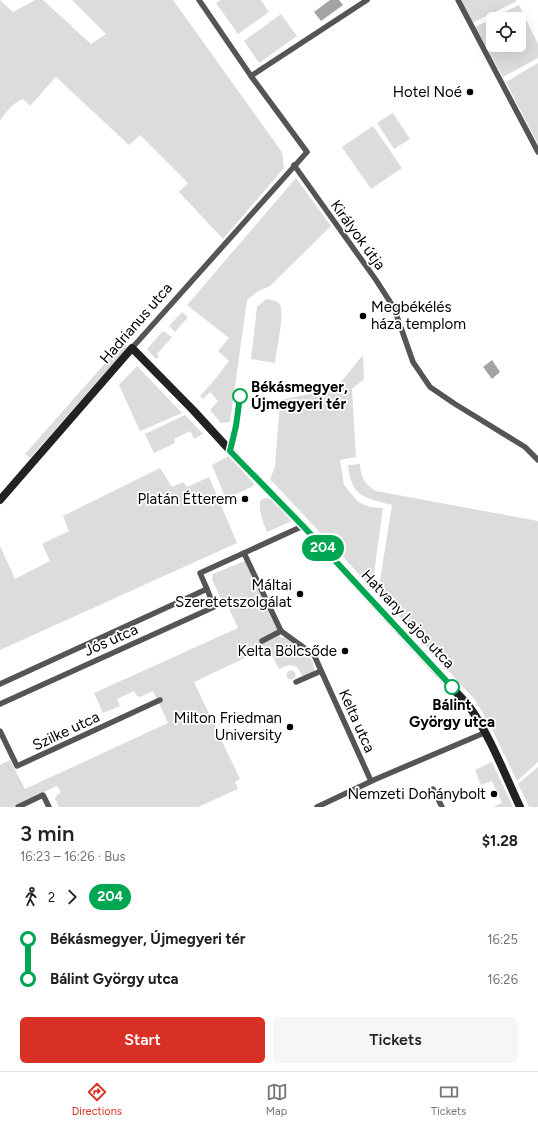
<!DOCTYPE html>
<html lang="en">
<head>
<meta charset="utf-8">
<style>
	:root { --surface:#fff; --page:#f6f6f6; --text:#222; --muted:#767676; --line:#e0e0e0; --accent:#d93025 }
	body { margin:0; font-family:Figtree,sans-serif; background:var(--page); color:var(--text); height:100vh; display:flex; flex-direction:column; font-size:15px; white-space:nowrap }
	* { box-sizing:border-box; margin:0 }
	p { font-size:13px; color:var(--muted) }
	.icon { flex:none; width:22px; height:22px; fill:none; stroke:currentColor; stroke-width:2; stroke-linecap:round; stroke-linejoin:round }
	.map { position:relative; height:807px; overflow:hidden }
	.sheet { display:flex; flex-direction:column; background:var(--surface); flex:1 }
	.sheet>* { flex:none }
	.badge { padding:0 8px; border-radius:13px; font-size:14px; line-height:26px }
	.buttons { position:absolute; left:486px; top:12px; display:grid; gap:8px }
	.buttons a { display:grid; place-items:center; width:40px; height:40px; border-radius:6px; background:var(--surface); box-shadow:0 4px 16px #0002; font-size:20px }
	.map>.badge { position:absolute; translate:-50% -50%; box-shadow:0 0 0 2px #fff }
	.legs { display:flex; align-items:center; gap:6px; height:44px; padding:0 20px; font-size:13px }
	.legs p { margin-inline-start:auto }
	.summary { display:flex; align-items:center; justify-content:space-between; height:68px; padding:0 20px }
	h1 { font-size:22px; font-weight:600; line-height:30px }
	.cta { display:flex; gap:8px; margin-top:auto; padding:8px 20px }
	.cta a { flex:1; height:46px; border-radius:6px; background:var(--accent); color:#fff; font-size:16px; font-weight:600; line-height:46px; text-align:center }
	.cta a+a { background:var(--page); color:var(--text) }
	ul { padding:0 20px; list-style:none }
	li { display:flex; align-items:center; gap:14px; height:40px; font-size:15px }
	li i { display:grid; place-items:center; width:6px; height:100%; margin:0 5px; background:currentColor }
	li i::after { content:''; width:10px; height:10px; margin:-5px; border:3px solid; border-radius:50%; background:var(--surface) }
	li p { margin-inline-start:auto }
	li:first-child i { background:linear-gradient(#0000 50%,currentColor 0) }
	li:last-child i { background:linear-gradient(currentColor 50%,#0000 0) }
	.tab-bar { display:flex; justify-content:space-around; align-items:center; height:56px; border-top:1px solid var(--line); background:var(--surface); font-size:11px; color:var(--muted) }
	.tab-bar a { display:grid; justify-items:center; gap:2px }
	.tab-bar .current { color:var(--accent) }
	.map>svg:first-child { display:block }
</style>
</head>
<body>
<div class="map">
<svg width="538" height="807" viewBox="0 0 538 807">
	<rect width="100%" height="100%" fill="#fff"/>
	<g fill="#dcdcdc" fill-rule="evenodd">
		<path d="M 0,0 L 13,12 L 35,0 L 43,0 L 91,44 L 106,34 L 72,0 L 173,0 L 282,152 L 284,168 L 223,239 L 179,192 L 188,183 L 140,135 L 129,145 L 56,77 L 30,106 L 23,99 C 10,105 9,110 0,120 Z"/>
		<polygon points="221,0 261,0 269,12 238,34 216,3"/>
		<polygon points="461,0 516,0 517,1 472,23"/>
		<path d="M 519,5 L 538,44 L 538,58 L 503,77 L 475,27 ZM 493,19 L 519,19 L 519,45 L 493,45 Z"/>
		<polygon points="281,14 297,36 259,63 244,41"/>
		<polygon points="538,63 538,144 506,82"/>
		<polygon points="393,113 410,139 394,149 377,123"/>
		<polygon points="373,126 402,168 371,189 342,147"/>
		<polygon points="296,178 331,226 270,286 257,292 247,300 230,422 221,423 210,410 218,401 210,392 203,399 200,396 216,378 229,361 218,351 229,338 187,305"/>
		<path d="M 266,299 C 271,300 277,300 280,305 C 285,313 276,352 275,363 L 251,359 L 257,307 Z"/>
		<polygon points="182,312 188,317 175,332 169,326"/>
		<polygon points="163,331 172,337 157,354 159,356 156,359 147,349"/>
		<polygon points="123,343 128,347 30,458 25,454"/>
		<polygon points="363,355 364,379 352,389 356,457 340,460 344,485 358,502 370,507 383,508 372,588 270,479 275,467 280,400 335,389"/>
		<polygon points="137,366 182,413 140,431 119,385"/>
		<polygon points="185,415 203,434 194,439 190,431 174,439 175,443 154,453 145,434"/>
		<polygon points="229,456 255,485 226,499 212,465"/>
		<path d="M 360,464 C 361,478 364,484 376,491 L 538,521 L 538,762 L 517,781 L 490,725 L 475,700 L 378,593 L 392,505 C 365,498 351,497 348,465 Z"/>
		<polygon points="160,468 172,487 183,482 187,487 209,477 237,543 0,650 0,546 15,579 50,561 42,544 69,531 63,516"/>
		<path d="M 265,498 L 271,499 L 292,521 L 267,532 C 263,522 259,512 260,501 Z"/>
		<path d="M 245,561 L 280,636 L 282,638 L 284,637 C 297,646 316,655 314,672 L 302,677 C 298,663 291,663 279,669 L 268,647 L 194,682 L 240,779 L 235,782 L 238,789 L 198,807 L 59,807 L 55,799 L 56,796 L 61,792 L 57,786 L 12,807 L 0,807 L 0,765 L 10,760 L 25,789 L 168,723 L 153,691 L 140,697 L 137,696 L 134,691 L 117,699 L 120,706 L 103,713 L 94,693 L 238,628 L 224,598 L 221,599 L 212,579 L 213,574 Z"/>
		<circle cx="291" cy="675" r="4.5"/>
		<polygon points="492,762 513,807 493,807 502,803 492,781 481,785 475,770"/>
		<polygon points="538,767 538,807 529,807 518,784"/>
	</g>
	<g fill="#a3a3a3">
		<polygon points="330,0 339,0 343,5 321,21 314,12"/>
		<polygon points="492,360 500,372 492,379 483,367"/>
	</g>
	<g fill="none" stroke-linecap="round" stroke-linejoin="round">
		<g stroke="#555" stroke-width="5.5">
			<polyline points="458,0 538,152"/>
			<polyline points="251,76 367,0"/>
			<polyline points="294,165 376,280 394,308 413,362 430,387 455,404 525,447 538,460"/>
			<polyline points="132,348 307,152 251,76 199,0"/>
			<polyline points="244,553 281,631 314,655 371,781"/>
			<polyline points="262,641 281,631"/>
			<polyline points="296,682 321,671"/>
			<polyline points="0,684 207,589 200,573 303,526"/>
			<polyline points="0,704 214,607 207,589"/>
			<polyline points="0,731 17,766 160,700"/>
			<polyline points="433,789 442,807"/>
			<polyline points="18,807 43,795 49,807"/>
			<polyline points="317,807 376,779 484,733"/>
		</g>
		<path stroke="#222" stroke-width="8" d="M 0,500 L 132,348 L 193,410 L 237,458 L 303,526 L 468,705 C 489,733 505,775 520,807"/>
	</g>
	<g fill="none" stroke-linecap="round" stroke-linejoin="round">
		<defs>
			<polyline id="line-1" points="240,396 236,426 230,451 303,526 452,687"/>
		</defs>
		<use href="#line-1" stroke="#fff" stroke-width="9"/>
		<use href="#line-1" stroke="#00a651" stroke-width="6"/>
	</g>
	<g fill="#000" stroke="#fff" stroke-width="1.5">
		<circle cx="470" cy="92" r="4"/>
		<circle cx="363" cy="316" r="4"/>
		<circle cx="245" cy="499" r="4"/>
		<circle cx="300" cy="594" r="4"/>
		<circle cx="345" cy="651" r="4"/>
		<circle cx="290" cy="727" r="4"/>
		<circle cx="494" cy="794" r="4"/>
	</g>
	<g fill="#fff" stroke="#00a651" stroke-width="2">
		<circle cx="240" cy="396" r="7"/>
		<circle cx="452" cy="687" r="7"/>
	</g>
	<g text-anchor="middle" stroke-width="3.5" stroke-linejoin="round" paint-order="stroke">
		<g font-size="15" fill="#000" stroke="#fff" text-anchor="end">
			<text x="462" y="97">Hotel Noé</text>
			<text x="371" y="312" text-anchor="start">Megbékélés<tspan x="371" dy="17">háza templom</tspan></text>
			<text x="237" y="504">Platán Étterem</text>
			<text x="292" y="590">Máltai<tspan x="292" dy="17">Szeretetszolgálat</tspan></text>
			<text x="337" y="656">Kelta Bölcsőde</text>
			<text x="282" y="723">Milton Friedman<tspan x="282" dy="17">University</tspan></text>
			<text x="486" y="799">Nemzeti Dohánybolt</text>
		</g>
		<g font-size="15" fill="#000" stroke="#fff">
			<text transform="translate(358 235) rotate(54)" y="5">Királyok útja</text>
			<text transform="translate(136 323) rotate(-49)" y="5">Hadrianus utca</text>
			<text transform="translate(408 619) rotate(47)" y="5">Hatvany Lajos utca</text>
			<text transform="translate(111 640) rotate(-24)" y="5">Jós utca</text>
			<text transform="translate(357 721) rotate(66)" y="5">Kelta utca</text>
			<text transform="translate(66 731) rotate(-25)" y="5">Szilke utca</text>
		</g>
		<g font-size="15" font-weight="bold" fill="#000" stroke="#fff" text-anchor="start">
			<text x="251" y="392">Békásmegyer,<tspan x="251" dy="17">Újmegyeri tér</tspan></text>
			<text x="452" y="710" text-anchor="middle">Bálint<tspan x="452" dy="17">György utca</tspan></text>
		</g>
	</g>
</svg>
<div class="buttons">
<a><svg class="icon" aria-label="locate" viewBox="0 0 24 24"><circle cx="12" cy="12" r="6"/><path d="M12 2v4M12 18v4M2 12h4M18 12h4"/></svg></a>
</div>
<b class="badge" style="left:323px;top:548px;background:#00a651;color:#fff">204</b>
</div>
<section class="sheet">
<div class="summary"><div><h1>3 min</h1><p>16:23 – 16:26 · Bus</p></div><b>$1.28</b></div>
<div class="legs"><svg class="icon" aria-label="walk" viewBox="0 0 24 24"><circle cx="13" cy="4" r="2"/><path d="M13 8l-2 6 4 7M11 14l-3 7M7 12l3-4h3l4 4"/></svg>2<svg class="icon" aria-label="forward" viewBox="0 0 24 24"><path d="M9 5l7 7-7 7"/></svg><b class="badge" style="background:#00a651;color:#fff">204</b></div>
<ul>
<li><i style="color:#00a651"></i><b>Békásmegyer, Újmegyeri tér</b><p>16:25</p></li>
<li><i style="color:#00a651"></i><b>Bálint György utca</b><p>16:26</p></li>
</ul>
<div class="cta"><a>Start</a><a>Tickets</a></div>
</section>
<nav class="tab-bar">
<a class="current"><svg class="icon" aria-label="directions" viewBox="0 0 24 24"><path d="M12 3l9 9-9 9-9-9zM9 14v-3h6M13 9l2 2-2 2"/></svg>Directions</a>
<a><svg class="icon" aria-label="map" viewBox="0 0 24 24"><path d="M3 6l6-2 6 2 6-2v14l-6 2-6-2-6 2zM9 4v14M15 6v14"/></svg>Map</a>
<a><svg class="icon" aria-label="tickets" viewBox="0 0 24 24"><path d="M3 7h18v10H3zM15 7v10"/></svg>Tickets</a>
</nav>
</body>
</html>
